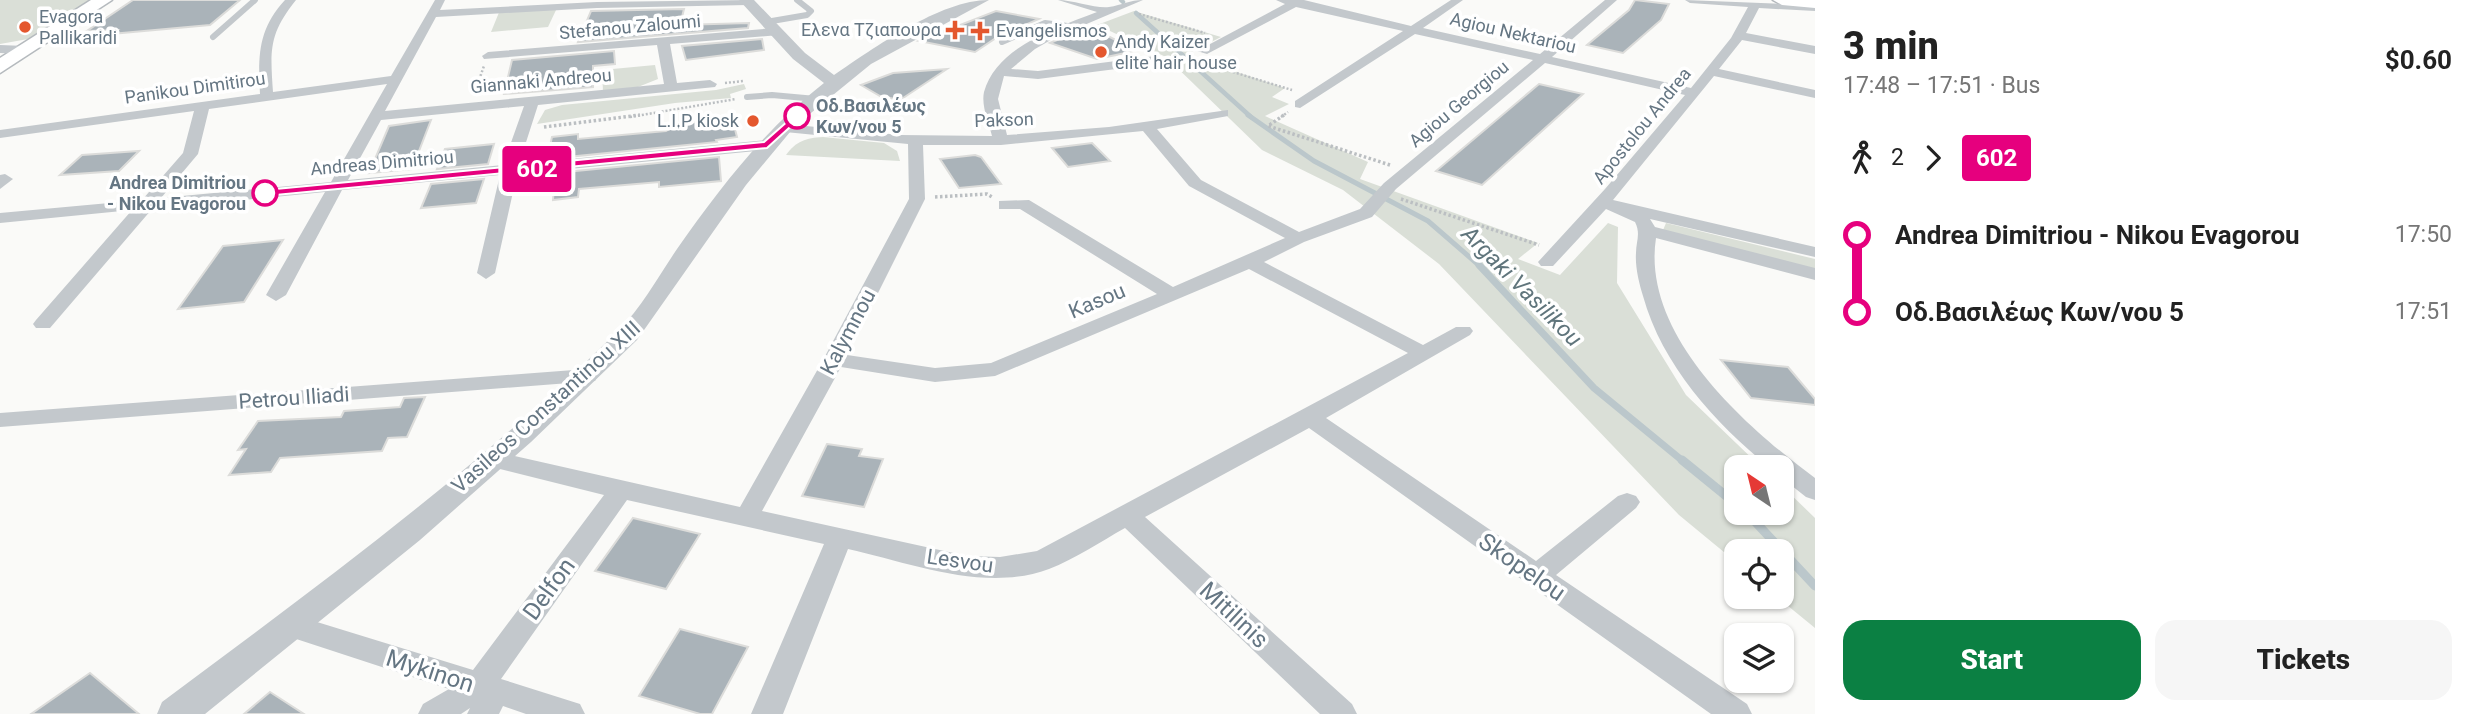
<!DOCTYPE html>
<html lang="en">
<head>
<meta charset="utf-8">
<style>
	:root { --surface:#fff; --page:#f6f6f6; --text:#222; --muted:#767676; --accent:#0b8043 }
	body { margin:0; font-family:Roboto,sans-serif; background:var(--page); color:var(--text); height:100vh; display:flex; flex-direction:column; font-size:26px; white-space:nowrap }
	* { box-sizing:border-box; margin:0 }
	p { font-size:23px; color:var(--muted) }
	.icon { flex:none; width:38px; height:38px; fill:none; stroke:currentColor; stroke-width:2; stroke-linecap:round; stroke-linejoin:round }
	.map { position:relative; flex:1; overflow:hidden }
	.drawer { display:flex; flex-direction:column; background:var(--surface); width:665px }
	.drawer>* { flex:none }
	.badge { padding:0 14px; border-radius:5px; font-size:24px; line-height:46px }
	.needle { width:46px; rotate:325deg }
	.tools { position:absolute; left:1724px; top:455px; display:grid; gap:14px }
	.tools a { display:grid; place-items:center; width:70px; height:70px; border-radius:14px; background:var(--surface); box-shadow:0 2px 5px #0004; font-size:35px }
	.map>.badge { position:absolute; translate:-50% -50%; box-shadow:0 0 0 4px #fff }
	.legs { display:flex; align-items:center; gap:10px; height:77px; padding:0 28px; font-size:23px }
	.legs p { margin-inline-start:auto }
	.head { display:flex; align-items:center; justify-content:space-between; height:119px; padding:0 28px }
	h1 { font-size:38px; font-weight:800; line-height:52px }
	.action { display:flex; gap:14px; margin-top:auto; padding:14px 28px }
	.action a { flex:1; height:80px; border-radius:21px; background:var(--accent); color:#fff; font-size:28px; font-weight:800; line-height:80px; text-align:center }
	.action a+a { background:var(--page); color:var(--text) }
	ul { padding:0 28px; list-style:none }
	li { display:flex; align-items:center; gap:24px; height:77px; font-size:26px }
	li i { display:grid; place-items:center; width:10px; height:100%; margin:0 9px; background:currentColor }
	li i::after { content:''; width:18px; height:18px; margin:-9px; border:5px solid; border-radius:50%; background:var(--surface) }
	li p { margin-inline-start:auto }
	li:first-child i { background:linear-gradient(#0000 50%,currentColor 0) }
	li:last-child i { background:linear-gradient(currentColor 50%,#0000 0) }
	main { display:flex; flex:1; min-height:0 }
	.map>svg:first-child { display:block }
</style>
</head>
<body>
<main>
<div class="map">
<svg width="1815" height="714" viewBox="0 0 1815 714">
	<rect width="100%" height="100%" fill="#fafaf8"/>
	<g fill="#dadfd7">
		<polygon points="0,0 93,0 28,39 0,44"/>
		<polygon points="557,8 548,27 491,32 500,10"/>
		<polygon points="1134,11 1221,37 1186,55 1285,88 1272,97 1289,104 1265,116 1368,162 1360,179 1538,243 1518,259 1560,275 1608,223 1618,227 1617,283 1686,395 1761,467 1736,467 1736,513 1782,513 1782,486 1815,518 1815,628 1777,597 1782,597 1782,551 1736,551 1736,562 1679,515 1439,264 1343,190 1262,150 1166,57 1097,25"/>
		<polygon points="655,65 658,79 638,87 603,91 602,70"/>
		<polygon points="744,84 746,89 730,94 731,98 675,103 537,124 545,110 562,105 716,90"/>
		<path d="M 823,137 L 884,143 L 897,151 L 900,161 L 786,155 C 796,141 806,138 823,137 Z"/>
		<polygon points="1666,223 1815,259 1815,274 1661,235"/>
	</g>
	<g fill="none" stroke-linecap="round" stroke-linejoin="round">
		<g stroke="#bbc7cb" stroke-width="4.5">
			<polyline points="1121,0 1123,2"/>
			<polyline points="1136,13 1251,117"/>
		</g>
		<polyline stroke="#bbc7cb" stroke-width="5" points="1248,115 1314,161 1428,221 1481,267"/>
		<polyline stroke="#bbc7cb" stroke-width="7" points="1479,265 1594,388 1684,462"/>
		<g stroke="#bbc7cb" stroke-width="9">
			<polyline points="1682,460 1736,504"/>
			<polyline points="1747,513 1815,586"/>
		</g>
	</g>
	<g fill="#aab3b9" stroke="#dcdcda" stroke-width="2">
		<polygon points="133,0 240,0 210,25 111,34 117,30 87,31"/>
		<polygon points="1635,0 1669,4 1661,20 1623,53 1587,45 1629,10"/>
		<polygon points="684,9 680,25 749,23 748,28 578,42 591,11"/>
		<polygon points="996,11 1039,19 999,36 975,52 919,41"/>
		<polygon points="1080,30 1106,35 1131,48 1124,49 1130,52 1097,59 1050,43"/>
		<polygon points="762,39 764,50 686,60 682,46"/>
		<polygon points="614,51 615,64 593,66 593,87 504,94 512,60"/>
		<polygon points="947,69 900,100 880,96 861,85 893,73"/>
		<polygon points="1539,84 1583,94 1482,185 1436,171"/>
		<polygon points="732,118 737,137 716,140 717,142 547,159 552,137 578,134 578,139 666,131 677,124"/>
		<polygon points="431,120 412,169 369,173 389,126"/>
		<polygon points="1092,143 1110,161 1068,167 1052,148"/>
		<polygon points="494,144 488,164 437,169 445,149"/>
		<polygon points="139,151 119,171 60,175 82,155"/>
		<polygon points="975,155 981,157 1001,184 959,188 940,159"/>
		<polygon points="719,157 721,181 659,187 659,182 579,189 578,197 553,200 554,186 542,187 545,174"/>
		<polygon points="484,179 476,203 421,208 431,184"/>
		<polygon points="283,240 244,302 178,309 223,246"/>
		<polygon points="1721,360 1788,367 1815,399 1815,405 1751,398"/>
		<polygon points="425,397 407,437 388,438 382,451 280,458 271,472 229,475 246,449 238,450 258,421 341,417 344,411 400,407 404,398"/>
		<polygon points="827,444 862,449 859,456 883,459 864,507 802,496"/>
		<polygon points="633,518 700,534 666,589 595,571"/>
		<polygon points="680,629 748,647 712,714 700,714 639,696"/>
		<polygon points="90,673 139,714 31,714"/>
		<polygon points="270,692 304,714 244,714"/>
	</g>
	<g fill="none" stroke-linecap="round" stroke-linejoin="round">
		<defs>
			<polygon id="primary" points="91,0 112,0 0,73 0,58"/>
			<polygon id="trunk" points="1773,0 1815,0 1815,8 1782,5"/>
		</defs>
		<use href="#primary" stroke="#b5babe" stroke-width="3"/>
		<use href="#trunk" stroke="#b4b9bd" stroke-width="3"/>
		<g stroke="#bbbfc2" stroke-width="2.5" stroke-dasharray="2 2" stroke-linecap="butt">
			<polyline points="1139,14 1205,33"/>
			<polyline points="1210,65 1292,90"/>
			<polyline points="725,83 744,81"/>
			<polyline points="475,91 484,66"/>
			<polyline points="630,117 736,99"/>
			<polyline points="1281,117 1288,112"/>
		</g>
		<g stroke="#bbbfc2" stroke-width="3.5" stroke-dasharray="2.5 2.5" stroke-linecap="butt">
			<polyline points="1284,115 1268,126 1390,165"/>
			<polyline points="544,127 640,115"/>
			<polyline points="935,197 987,194 992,197"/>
			<polyline points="1401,199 1539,245"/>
		</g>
		<g stroke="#c3c8cc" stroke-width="6">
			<polyline points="766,22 807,15 811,11 797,0"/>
			<polyline points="213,37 255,0"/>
			<polyline points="1002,42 1045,23 1075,27"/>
			<polyline points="747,97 772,95 816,99"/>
		</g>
		<g fill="#c3c8cc" fill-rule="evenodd">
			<path d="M 285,0 L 296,0 C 269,34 270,49 273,92 L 391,76 L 435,0 L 445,0 L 440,10 L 597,2 L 752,0 L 752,4 L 748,5 L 597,8 L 436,17 L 385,111 L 664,84 L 657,45 L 484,59 L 482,56 L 488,52 L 775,28 L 781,32 L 779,35 L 670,44 L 677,83 L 710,80 L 717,84 L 715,87 L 538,105 L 519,164 L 767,140 L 775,145 L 767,150 L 517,174 L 495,273 L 486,279 L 477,273 L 500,175 L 342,190 L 286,295 L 276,301 L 266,295 L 325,192 L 152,209 L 50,328 L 36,328 L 33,324 L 36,320 L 132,210 L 0,223 L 0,213 L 142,200 L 183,153 L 194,111 L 0,138 L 0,130 L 260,94 C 258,56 258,29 285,0 ZM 387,84 L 331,182 L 161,198 L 198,154 L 209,109 ZM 524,106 L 503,165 L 348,180 L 381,120 Z"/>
			<path d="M 1058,0 C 1073,0 1097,9 1109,7 C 1122,5 1130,0 1143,0 L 1056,37 L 1035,49 L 1011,69 L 1038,71 L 1155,56 L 1161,60 L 1155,64 L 1038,79 L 1004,76 L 998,99 L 1007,135 L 1109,127 L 1228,110 L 1228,116 L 1157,129 L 1201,180 L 1299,232 L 1360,209 L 1384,183 L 1533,60 L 1415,34 L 1300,108 L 1295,107 L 1295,101 L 1403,31 L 1296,7 L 1207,54 L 1197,51 L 1285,4 L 1276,0 L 1304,0 L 1411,26 L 1451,0 L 1463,0 L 1423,28 L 1540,54 L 1605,0 L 1617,0 L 1552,57 L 1691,88 L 1731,38 L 1748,7 L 1690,3 L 1685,0 L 1815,5 L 1815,11 L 1759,8 L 1746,33 L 1815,46 L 1815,54 L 1742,40 L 1719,69 L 1815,90 L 1815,98 L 1714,76 L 1613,200 L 1815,247 L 1815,257 L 1650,219 L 1655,227 L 1815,268 L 1815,280 L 1656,238 C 1641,335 1746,427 1815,478 L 1815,500 L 1806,497 L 1782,478 L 1782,467 L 1769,467 C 1715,423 1662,365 1643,296 C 1639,283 1635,267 1636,253 C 1636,241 1641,234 1635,222 L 1606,209 L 1553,266 L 1541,266 L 1538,262 L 1605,189 L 1685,95 L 1545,63 L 1396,189 L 1372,217 L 1304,242 L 1264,262 L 1423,345 L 1456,327 L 1470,327 L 1473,331 L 1470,335 L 1326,418 L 1536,561 L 1618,496 L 1627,493 L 1636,496 L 1640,502 L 1636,508 L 1556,575 L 1747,704 L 1752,714 L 1711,714 L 1309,428 L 1145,517 L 1352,704 L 1357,714 L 1320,714 L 1125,528 C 1100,542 1075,559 1049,569 C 985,593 911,563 848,549 L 783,714 L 751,714 L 824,544 L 627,500 L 501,679 L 580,704 L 585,714 L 526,714 L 503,706 L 499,714 L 467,714 L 470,708 L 461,714 L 418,714 L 423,704 L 449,689 L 281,634 L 277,626 L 281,618 L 291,614 L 473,670 L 604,495 L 484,465 L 480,459 L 484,453 L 492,451 L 740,507 L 823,360 L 909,199 L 908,144 L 785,132 L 778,128 L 785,124 L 900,135 L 992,136 C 989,123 981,106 984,92 C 996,47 1056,28 1097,12 ZM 1143,131 L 1189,186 L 1285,238 L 1173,287 L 1029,200 L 999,201 L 999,209 L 1020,209 L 1157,294 L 991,363 L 935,368 L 847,355 L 925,199 L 923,145 L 1001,145 ZM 1249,269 L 1408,353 L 1037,551 L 1000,557 L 967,556 L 762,511 L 841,367 L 935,382 L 995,376 Z"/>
			<polygon points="0,45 25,46 31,50 25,54 0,53"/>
			<polygon points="5,174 13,179 0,189 0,175"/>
			<polygon points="587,369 595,371 598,376 595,381 0,427 0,413"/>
		</g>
		<path fill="#c3c8cc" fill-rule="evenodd" d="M 739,0 L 754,0 L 805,53 L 834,75 C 874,48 940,0 989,0 L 871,64 L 795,126 L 746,185 L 637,340 L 531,442 L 420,540 L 205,714 L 157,714 L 162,702 C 319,585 479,468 618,331 C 642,307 658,277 677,249 C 719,189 765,129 824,83 L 793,59 Z"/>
		<use href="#primary" fill="#fff" fill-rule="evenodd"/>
		<use href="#trunk" fill="#fff" fill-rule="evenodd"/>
	</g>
	<polygon fill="#e6007e" stroke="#fff" stroke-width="2" points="797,113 800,118 767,148 265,196 260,193 265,190 764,142"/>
	<g fill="#e4572e" stroke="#fff" stroke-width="2.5">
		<circle cx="25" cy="27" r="7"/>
		<path d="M951.5 19.5h7v7h7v7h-7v7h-7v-7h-7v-7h7z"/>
		<path d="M976.5 20.5h7v7h7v7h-7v7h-7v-7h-7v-7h7z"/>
		<circle cx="1101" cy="52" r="7"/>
		<circle cx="753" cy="121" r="7"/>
	</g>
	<g fill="#fff" stroke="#e6007e" stroke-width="3.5">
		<circle cx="797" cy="116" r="12"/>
		<circle cx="265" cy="193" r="12"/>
	</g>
	<g text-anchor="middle" stroke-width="7" stroke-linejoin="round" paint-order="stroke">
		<g font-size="18" fill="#657683" stroke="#fff" text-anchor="start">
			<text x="39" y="23">Evagora<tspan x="39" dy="21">Pallikaridi</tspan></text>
			<text x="941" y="36" text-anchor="end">Ελενα Τζιαπουρα</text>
			<text x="996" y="37">Evangelismos</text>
			<text x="1115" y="48">Andy Kaizer<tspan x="1115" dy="21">elite hair house</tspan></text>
			<text x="739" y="127" text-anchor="end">L.I.P kiosk</text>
		</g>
		<g font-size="18" fill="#657683" stroke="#fff">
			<text transform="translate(630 27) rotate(-5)" y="6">Stefanou Zaloumi</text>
			<text transform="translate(1513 33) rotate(13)" y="6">Agiou Nektariou</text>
			<text transform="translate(541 81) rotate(-5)" y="6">Giannaki Andreou</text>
			<text transform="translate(195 88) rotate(-8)" y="6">Panikou Dimitirou</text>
			<text transform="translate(1459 104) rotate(-40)" y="6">Agiou Georgiou</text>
			<text transform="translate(1004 120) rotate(-2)" y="6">Pakson</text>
			<text transform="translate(1642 126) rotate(-51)" y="6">Apostolou Andrea</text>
			<text transform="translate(382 163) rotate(-5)" y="6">Andreas Dimitriou</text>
		</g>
		<g font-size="18" font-weight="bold" fill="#657683" stroke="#fff" text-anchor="start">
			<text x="816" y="112">Οδ.Βασιλέως<tspan x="816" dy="21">Κων/νου 5</tspan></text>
			<text x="246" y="189" text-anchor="end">Andrea Dimitriou<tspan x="246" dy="21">- Nikou Evagorou</tspan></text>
		</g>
		<g font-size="21" fill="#657683" stroke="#fff">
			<text transform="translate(1097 301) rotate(-23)" y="7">Kasou</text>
			<text transform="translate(848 332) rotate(-62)" y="7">Kalymnou</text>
			<text transform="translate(294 398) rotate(-4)" y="7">Petrou Iliadi</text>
			<text transform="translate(546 407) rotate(-42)" y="7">Vasileos Constantinou XIII</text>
			<text transform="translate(960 561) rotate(8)" y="7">Lesvou</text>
		</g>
		<g font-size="23" font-style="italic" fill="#60757c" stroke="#fff">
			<text transform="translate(1522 286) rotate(45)" y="8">Argaki Vasilikou</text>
		</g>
		<g font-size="24" fill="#657683" stroke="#fff">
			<text transform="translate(1522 567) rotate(35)" y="8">Skopelou</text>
			<text transform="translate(549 589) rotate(-54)" y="8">Delfon</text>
			<text transform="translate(1234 615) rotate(43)" y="8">Mitilinis</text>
			<text transform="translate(430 671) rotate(18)" y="8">Mykinon</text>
		</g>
	</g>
</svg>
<div class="tools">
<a><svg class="needle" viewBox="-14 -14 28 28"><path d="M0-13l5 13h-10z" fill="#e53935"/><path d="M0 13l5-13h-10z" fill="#767676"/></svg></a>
<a><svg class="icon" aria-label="locate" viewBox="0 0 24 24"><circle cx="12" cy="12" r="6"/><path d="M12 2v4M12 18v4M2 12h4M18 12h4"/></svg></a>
<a><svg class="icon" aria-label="layers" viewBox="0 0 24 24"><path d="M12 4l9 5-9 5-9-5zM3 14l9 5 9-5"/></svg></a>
</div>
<b class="badge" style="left:537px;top:169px;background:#e6007e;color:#fff">602</b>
</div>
<section class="drawer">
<div class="head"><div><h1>3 min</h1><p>17:48 – 17:51 · Bus</p></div><b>$0.60</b></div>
<div class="legs"><svg class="icon" aria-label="walk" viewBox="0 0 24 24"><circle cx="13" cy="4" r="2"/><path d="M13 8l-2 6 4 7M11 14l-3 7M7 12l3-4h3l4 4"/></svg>2<svg class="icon" aria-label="forward" viewBox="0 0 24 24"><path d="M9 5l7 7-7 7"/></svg><b class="badge" style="background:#e6007e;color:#fff">602</b></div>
<ul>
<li><i style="color:#e6007e"></i><b>Andrea Dimitriou - Nikou Evagorou</b><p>17:50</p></li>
<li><i style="color:#e6007e"></i><b>Οδ.Βασιλέως Κων/νου 5</b><p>17:51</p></li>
</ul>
<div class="action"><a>Start</a><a>Tickets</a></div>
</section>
</main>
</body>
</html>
